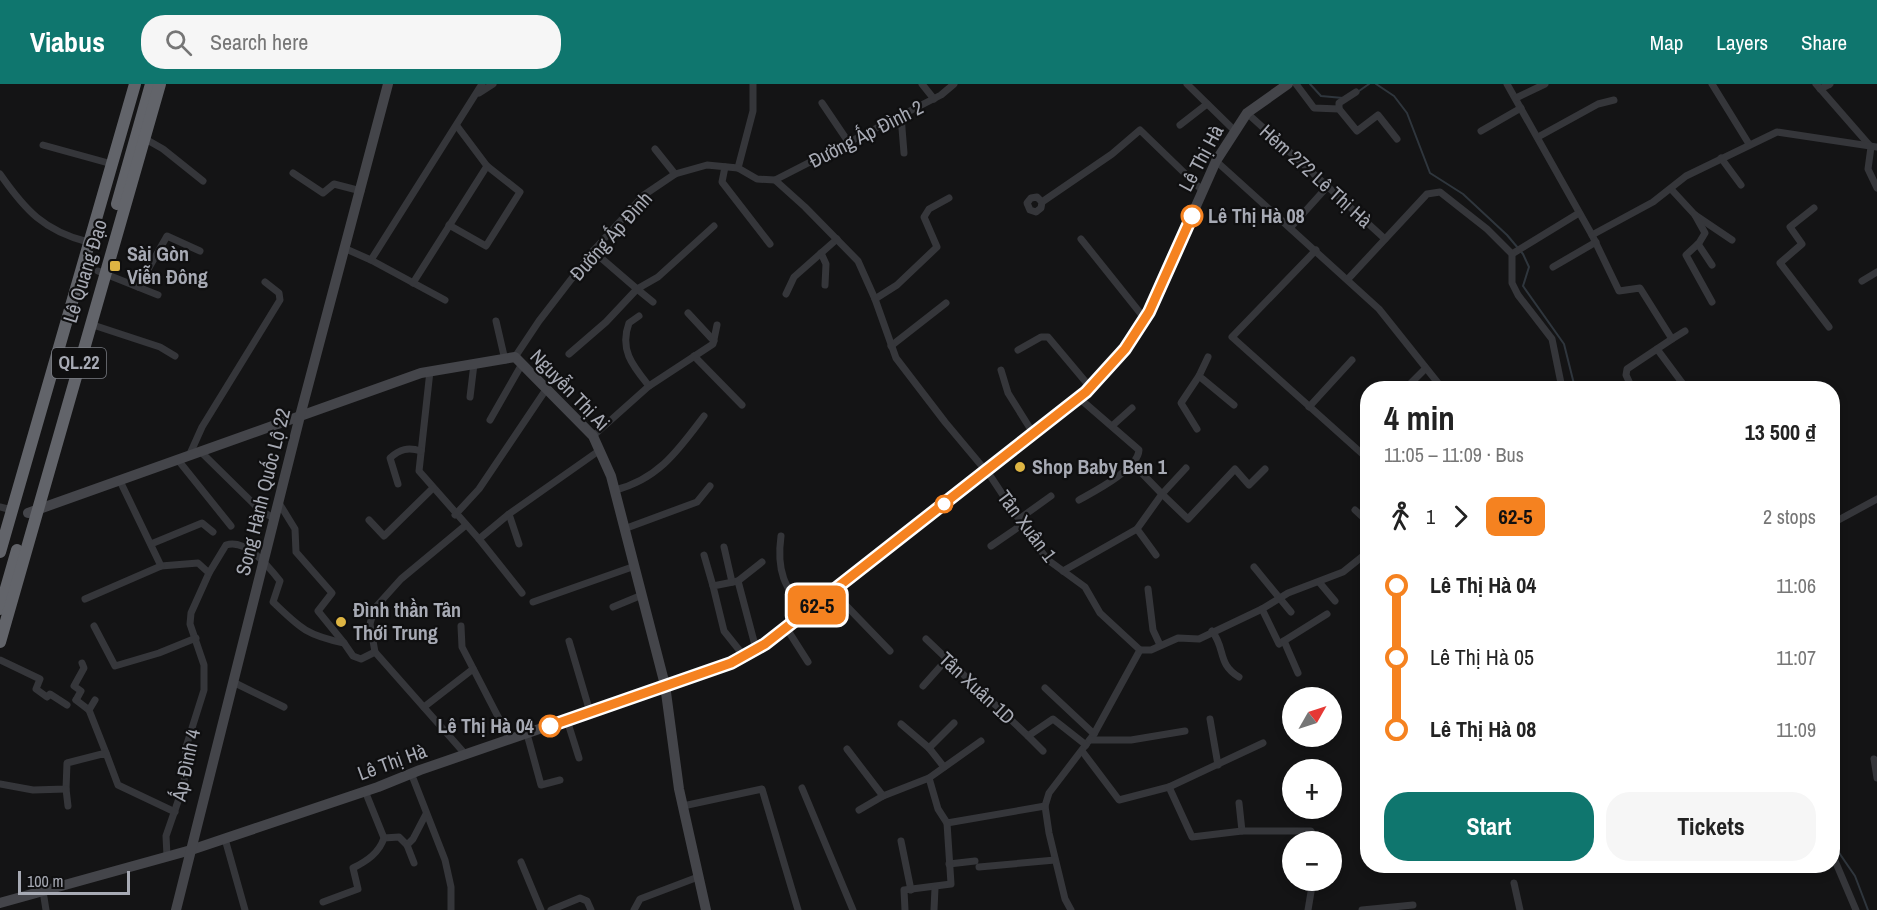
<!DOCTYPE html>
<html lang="en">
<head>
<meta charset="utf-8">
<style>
	:root { --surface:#fff; --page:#f6f6f6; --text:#222; --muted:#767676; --accent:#0f766e }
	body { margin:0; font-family:"Archivo Narrow",sans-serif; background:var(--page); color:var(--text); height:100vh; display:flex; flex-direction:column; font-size:22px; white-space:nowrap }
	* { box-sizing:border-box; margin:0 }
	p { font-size:20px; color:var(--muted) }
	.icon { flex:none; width:33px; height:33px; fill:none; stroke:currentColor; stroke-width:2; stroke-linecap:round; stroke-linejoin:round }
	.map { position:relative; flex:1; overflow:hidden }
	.details { position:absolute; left:1360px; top:297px; width:480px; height:492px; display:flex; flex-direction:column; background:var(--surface); border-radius:24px; box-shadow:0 3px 9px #0003 }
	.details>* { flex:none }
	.badge { padding:0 12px; border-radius:9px; font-size:21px; line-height:39px }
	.needle { width:39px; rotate:51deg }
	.tools { position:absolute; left:1282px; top:603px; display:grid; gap:12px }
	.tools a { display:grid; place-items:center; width:60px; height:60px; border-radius:50%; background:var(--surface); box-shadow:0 3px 9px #0003; font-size:30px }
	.scale { position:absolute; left:18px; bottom:15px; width:112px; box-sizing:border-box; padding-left:6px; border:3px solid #a7aab4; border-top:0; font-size:16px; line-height:21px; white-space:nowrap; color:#a7aab4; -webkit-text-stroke:4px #0f0f10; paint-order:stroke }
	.map>.badge { position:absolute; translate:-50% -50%; box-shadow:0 0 0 3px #fff }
	.legs { display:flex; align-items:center; gap:9px; height:66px; padding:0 24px; font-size:20px }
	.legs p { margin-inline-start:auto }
	.head { display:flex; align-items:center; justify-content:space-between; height:102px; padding:0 24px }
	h1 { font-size:33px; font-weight:800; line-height:45px }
	.action { display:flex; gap:12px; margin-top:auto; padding:12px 24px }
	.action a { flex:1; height:69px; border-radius:24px; background:var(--accent); color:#fff; font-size:24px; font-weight:800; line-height:69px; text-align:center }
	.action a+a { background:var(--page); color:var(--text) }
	ul { padding:0 24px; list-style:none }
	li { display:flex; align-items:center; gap:21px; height:72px; font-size:22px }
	li i { display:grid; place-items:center; width:9px; height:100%; margin:0 8px; background:currentColor }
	li i::after { content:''; width:15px; height:15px; margin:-8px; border:4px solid; border-radius:50%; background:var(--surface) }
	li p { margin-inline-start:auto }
	li:first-child i { background:linear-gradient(#0000 50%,currentColor 0) }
	li:last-child i { background:linear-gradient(currentColor 50%,#0000 0) }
	header { display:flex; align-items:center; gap:36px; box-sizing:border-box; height:84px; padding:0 30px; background:var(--accent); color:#fff }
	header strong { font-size:28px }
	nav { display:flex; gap:33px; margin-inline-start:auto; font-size:21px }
	.search { width:420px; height:54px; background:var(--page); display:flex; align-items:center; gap:15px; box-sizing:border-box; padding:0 21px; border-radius:24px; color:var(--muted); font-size:22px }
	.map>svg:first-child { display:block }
</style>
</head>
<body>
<header>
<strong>Viabus</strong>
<div class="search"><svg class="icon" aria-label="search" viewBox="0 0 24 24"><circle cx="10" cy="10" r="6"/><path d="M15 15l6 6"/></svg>Search here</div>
<nav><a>Map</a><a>Layers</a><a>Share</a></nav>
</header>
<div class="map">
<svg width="1877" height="826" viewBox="0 0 1877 826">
	<rect width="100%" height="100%" fill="#141415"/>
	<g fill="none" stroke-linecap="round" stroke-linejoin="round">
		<g stroke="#2f363d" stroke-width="2">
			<polyline points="1310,0 1321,12 1343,14"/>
			<polyline points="1376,0 1394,12 1407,29 1430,89 1463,110 1507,151 1523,170 1529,183 1523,202 1564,260 1575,304"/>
			<polyline points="1359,7 1369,0"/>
			<polyline points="1833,760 1855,792 1868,826"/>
		</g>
		<g stroke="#35363a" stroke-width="7">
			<polyline points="922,0 934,15"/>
			<polyline points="1187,0 1235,47"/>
			<polyline points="1296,0 1314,24 1339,25 1357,47 1378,31 1397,55"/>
			<polyline points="1507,0 1592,151 1619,207 1640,204 1672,255 1627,285 1626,291 1632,304"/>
			<polyline points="1712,0 1749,60"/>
			<polyline points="1816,0 1871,63 1868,85 1877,104"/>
			<polyline points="1820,5 1830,0"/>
			<polyline points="479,9 493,0"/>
			<polyline points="1516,14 1545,0"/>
			<polyline points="822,19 849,59"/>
			<polyline points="1339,25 1339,19 1356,8"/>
			<polyline points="1247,29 1385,155"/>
			<polyline points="901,32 904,69"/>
			<polyline points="1180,41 1207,20"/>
			<polyline points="1481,47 1521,24"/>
			<polyline points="142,53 163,65 203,97"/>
			<polyline points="1538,53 1598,20 1614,16"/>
			<polyline points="43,61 112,80"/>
			<polyline points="655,65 675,90"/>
			<polyline points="1721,74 1741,101"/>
			<polyline points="1216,77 1379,225 1442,304"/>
			<polyline points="725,83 722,98 770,160"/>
			<polyline points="738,84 753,27 753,0"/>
			<polyline points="293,89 323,109 334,100 361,107"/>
			<path d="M 0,90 C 25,126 44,147 88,158"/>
			<polyline points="775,96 941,11 954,0"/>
			<polyline points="1671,105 1695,131 1732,156"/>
			<polyline points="1042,118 1037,113 1031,114 1027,119 1030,126 1036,128 1041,124 1042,118 1112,70 1140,46 1203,107"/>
			<polyline points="1814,124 1790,143 1802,160 1780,179 1829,243"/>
			<polyline points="1695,131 1705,149 1699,159 1686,171 1712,218"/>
			<polyline points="449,141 486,162 520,108 487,82 457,42"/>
			<polyline points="1291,143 1327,103"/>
			<polyline points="1592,151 1653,118 1686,92 1777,48 1877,63"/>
			<polyline points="1081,155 1145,235"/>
			<polyline points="1698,160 1712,181"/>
			<polyline points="346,165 371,176 445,216"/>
			<polyline points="1316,166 1232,253 1368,375"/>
			<polyline points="821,169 826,180 825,201"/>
			<polyline points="1512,170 1579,129"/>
			<polyline points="371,176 482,0"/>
			<polyline points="1553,183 1596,158"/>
			<polyline points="98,187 158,211"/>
			<polyline points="1348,195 1427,110 1440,108 1487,145 1512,170 1512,199 1518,211 1552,255 1562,304"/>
			<polyline points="1862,197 1877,188"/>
			<polyline points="413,199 487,82"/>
			<polyline points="138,203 167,152 200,167"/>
			<polyline points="786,210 794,193 837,155"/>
			<polyline points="875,215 897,201 937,163 924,133 929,125 949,114"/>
			<polyline points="653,218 637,205 658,193 714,142"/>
			<polyline points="688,229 714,257"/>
			<path d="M 639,232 L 629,239 C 619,266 633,282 649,302"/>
			<polyline points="496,237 505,276"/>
			<polyline points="90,240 160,263 175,272"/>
			<polyline points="1672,255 1685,247"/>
			<polyline points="891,262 946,219"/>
			<polyline points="1657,265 1686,304"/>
			<polyline points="1018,266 1041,253 1048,253 1090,303"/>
			<polyline points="569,270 606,238 637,205 593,167"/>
			<polyline points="694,272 742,321"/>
			<polyline points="515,273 539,237 593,167 644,111 675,90 707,81 738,84 757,95 775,96 805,123 858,177 875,215 896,274 945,338 991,393 1032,455 1048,476 1085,503 1100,529 1140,566 1094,650 1049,709 1045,722 1049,749 1065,815 1071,826"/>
			<polyline points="1208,273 1199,292 1234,321"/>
			<polyline points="1001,286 1008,309 1033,349"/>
			<polyline points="430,287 419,387 479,455"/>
			<polyline points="1406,304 1425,285"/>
			<polyline points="470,313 474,280"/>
			<path d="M 1079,314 L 1139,366 C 1138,385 1095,407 1079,416"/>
			<polyline points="1309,323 1352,276"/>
			<polyline points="490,336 522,280"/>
			<polyline points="1112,342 1132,324"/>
			<polyline points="1197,345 1181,319 1199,292"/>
			<polyline points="593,352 649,302 713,260 717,241"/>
			<polyline points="201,368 260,426 275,435"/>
			<polyline points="189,372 202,343 280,216 279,209 265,198"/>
			<polyline points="178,376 231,442"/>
			<polyline points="1186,384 1162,410 1188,435 1235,385 1249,401 1265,385"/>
			<polyline points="120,397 161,482 198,479 209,489 191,529 190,540 204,581 204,606 186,663 184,700 166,752 167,772"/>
			<path d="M 398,400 L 390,374 C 400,365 408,363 421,367"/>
			<path d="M 615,406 C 659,395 679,365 704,332"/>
			<polyline points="279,419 295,445 296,468 332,509 318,527 344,559"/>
			<polyline points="0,423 12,426"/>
			<polyline points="1355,426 1368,438"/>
			<polyline points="509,430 519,460"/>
			<polyline points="455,431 479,405 547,304"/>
			<polyline points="1019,435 1051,412"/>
			<polyline points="369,436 384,452 433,404"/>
			<polyline points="1833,439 1877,415"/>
			<polyline points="624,445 697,418 710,402"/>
			<polyline points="1137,445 1156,471"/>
			<path d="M 781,452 C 776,488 785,502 805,531"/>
			<polyline points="151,460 202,439 213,448"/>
			<polyline points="991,462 1023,440"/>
			<polyline points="724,463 732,498"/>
			<polyline points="704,471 713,502"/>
			<polyline points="1254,483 1291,528"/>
			<polyline points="1063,487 1137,445 1162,410 1132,379"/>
			<path d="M 209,489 L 226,461 C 246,454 269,483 280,497 L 273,518 C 300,544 306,551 344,559 L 353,572 L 361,575 L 375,568"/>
			<polyline points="738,497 713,502 724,547 744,572"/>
			<polyline points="1319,498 1335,517"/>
			<polyline points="1148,505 1153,546 1160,561"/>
			<polyline points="833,508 890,567"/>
			<polyline points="522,509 479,455 509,430 600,366"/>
			<polyline points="85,515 161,482"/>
			<polyline points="533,518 635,482"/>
			<polyline points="613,523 642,511"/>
			<polyline points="1262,525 1279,560 1327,530"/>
			<polyline points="94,542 115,582 159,569 196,554"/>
			<polyline points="461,542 462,563 510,656"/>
			<polyline points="787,545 808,578"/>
			<path d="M 1212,547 C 1226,565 1217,580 1239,593"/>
			<polyline points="926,555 1028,652 1053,635 1086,661"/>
			<polyline points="569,557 590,628"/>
			<polyline points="1284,557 1298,589"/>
			<polyline points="756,565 738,497 762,478"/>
			<polyline points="1140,566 1151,566 1178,554 1199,555 1262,525 1288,509 1343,488 1368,468"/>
			<polyline points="0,576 40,595 36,605 47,613 50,610 67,621"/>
			<polyline points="235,599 284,623"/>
			<polyline points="923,602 947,575"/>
			<polyline points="1045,604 1094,650"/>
			<polyline points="76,616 89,626 106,669"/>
			<polyline points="76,616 81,607 74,602 84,584 82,579"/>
			<polyline points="424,623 473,585"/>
			<polyline points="89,626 95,616"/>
			<polyline points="1210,635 1218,681"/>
			<polyline points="567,636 579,674"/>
			<polyline points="901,640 929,664 944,683"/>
			<polyline points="527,650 541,701 560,696"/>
			<polyline points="1028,652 1043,667"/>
			<polyline points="1090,656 1131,656 1185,647"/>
			<polyline points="929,664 954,639"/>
			<polyline points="847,665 883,712 929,694 938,725 947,739 1045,722"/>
			<polyline points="1082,667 1119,716 1169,703 1192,753 1242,747 1239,719"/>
			<polyline points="466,671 375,568 370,540 374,525 401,495 466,441"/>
			<polyline points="1874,675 1877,694"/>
			<polyline points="411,689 445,776 451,803 451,826"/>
			<polyline points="929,694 981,657"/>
			<polyline points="0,700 33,706 66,705 67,679 106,669 118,701 175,728"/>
			<polyline points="1169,703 1263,659"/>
			<polyline points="802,704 853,826"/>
			<polyline points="66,705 68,722"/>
			<polyline points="683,722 762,705 798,826"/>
			<polyline points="859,726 883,712"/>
			<polyline points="1242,747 1311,747 1316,758"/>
			<polyline points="384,754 399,753 407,761 413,755 426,730"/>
			<polyline points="225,755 245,826"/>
			<polyline points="901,757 911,806"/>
			<polyline points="407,761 414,779"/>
			<polyline points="1833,772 1856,826"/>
			<polyline points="521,778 541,826"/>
			<polyline points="949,780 975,777"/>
			<polyline points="979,783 1055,776"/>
			<polyline points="1514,799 1520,826"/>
			<polyline points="43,807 46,826"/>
			<path d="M 323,818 L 358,805 L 353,784 C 367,777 379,769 384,754 L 365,707"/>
			<polyline points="551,826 580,814 587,817 591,826"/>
			<polyline points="634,826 640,815 698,793"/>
			<polyline points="905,826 904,806 951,800 947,739"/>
			<polyline points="934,826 935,804"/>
			<polyline points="1308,826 1313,796"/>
			<polyline points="1362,826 1413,821"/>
		</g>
		<g stroke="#44454a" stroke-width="10">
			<polyline points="28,429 421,289 515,273 593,352 611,392 665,601 679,705 706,826"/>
			<polyline points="0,819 191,766 378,703 420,686 731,579 765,560 1086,308 1125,265 1149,228 1216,77 1247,29 1288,0"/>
			<polyline points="176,826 300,332 388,0"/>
		</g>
		<g stroke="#62646a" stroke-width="12">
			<polyline points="117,120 151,0"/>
			<polyline points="0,468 135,0"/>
			<polyline points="0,525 17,466"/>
			<polyline points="0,558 160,0"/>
		</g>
	</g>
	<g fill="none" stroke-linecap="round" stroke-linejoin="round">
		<defs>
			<polyline id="line-1" points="550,642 731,579 765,560 1086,308 1125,265 1149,228 1192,132"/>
		</defs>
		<use href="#line-1" stroke="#fff" stroke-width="14"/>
		<use href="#line-1" stroke="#f58220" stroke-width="9"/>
	</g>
	<g fill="#fff" stroke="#f58220" stroke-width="3">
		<circle cx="1192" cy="132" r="10"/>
		<circle cx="944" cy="420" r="8"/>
		<circle cx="550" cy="642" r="10"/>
	</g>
	<g fill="#deb543" stroke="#0f0f10" stroke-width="2">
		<rect x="109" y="176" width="12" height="12" rx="3"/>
		<circle cx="1020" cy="383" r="6"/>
		<circle cx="341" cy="538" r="6"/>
	</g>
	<g text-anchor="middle" stroke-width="4.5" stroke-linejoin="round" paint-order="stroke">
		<rect fill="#0f0f10" stroke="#797c83" stroke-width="1.5" x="52" y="264" width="54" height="30" rx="4.5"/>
		<g font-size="18" font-weight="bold" fill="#a7aab4">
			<text x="79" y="285">QL.22</text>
		</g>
		<g font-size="20" fill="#a7aab4" stroke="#0f0f10">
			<text transform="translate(866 50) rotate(-27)" y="7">Đường Ấp Đình 2</text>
			<text transform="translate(1201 74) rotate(-62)" y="7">Lê Thị Hà</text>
			<text transform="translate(1316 92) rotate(42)" y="7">Hẻm 272 Lê Thị Hà</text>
			<text transform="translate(611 152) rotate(-48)" y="7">Đường Ấp Đình</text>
			<text transform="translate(85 187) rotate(-73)" y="7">Lê Quang Đạo</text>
			<text transform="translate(570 306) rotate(46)" y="7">Nguyễn Thị Ai</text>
			<text transform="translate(263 408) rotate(-76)" y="7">Song Hành Quốc Lộ 22</text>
			<text transform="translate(1027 442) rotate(53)" y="7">Tân Xuân 1</text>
			<text transform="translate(977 604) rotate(43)" y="7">Tân Xuân 1D</text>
			<text transform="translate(392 678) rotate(-20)" y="7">Lê Thị Hà</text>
			<text transform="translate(186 681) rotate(-78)" y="7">Ấp Đình 4</text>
		</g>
		<g font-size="20" font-weight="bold" fill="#a7aab4" stroke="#0f0f10" text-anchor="start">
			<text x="1208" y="139">Lê Thị Hà 08</text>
			<text x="534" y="649" text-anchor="end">Lê Thị Hà 04</text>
		</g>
		<g font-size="20" font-weight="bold" fill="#a7aab4" stroke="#0f0f10" text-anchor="start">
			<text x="127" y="177">Sài Gòn<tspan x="127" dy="23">Viễn Đông</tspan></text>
			<text x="1032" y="390">Shop Baby Ben 1</text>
			<text x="353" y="533">Đình thần Tân<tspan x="353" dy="23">Thới Trung</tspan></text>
		</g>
	</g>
</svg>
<div class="tools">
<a><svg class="needle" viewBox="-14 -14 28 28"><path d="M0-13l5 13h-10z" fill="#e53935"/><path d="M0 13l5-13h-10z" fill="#767676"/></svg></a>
<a>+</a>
<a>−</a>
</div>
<div class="scale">100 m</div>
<b class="badge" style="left:817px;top:521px;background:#f58220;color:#111">62-5</b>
<section class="details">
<div class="head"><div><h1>4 min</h1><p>11:05 – 11:09 · Bus</p></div><b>13 500 ₫</b></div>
<div class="legs"><svg class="icon" aria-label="walk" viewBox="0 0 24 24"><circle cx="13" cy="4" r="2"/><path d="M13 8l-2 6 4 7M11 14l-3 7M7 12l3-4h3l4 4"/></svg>1<svg class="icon" aria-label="forward" viewBox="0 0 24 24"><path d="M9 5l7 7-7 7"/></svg><b class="badge" style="background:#f58220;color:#111">62-5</b><p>2 stops</p></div>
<ul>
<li><i style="color:#f58220"></i><b>Lê Thị Hà 04</b><p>11:06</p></li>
<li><i style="color:#f58220"></i><span>Lê Thị Hà 05</span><p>11:07</p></li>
<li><i style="color:#f58220"></i><b>Lê Thị Hà 08</b><p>11:09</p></li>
</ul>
<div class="action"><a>Start</a><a>Tickets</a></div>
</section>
</div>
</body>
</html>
